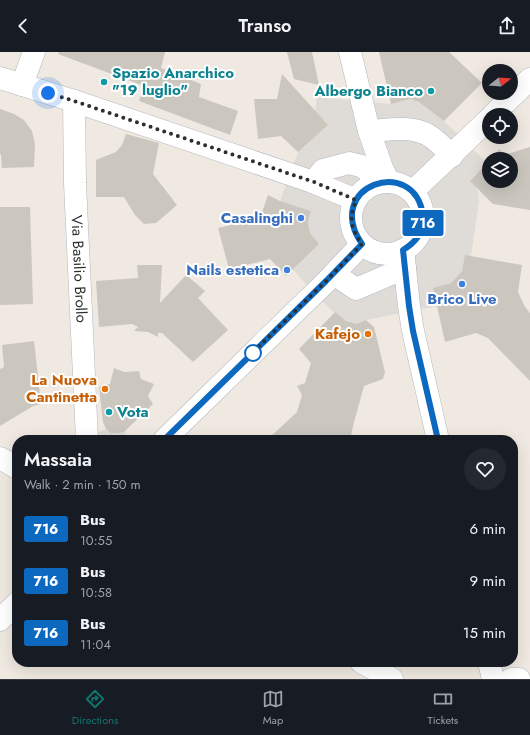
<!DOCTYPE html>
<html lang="en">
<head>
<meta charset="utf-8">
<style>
	:root { --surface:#171b24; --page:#242831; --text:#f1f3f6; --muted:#9ea1a6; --line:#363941; --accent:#0f766e }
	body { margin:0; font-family:Jost,sans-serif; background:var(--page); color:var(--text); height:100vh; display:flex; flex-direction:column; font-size:15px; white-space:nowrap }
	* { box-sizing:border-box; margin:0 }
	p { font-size:13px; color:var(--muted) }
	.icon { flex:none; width:22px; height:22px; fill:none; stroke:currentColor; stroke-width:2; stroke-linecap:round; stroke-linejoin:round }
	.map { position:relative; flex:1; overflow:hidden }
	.drawer { position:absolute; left:12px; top:383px; width:506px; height:232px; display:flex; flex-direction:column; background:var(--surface); border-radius:16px; box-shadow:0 4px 16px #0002 }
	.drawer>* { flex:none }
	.badge { padding:0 8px; border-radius:3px; font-size:14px; line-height:26px }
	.needle { width:26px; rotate:73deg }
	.buttons { position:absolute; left:482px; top:12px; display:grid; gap:8px }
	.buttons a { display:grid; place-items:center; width:36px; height:36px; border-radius:50%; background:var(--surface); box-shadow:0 4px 16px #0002; font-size:20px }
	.you { position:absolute; width:20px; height:20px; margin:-10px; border:3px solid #fff; border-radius:50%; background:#1a73e8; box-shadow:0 0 0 6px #1a73e833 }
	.map>.badge { position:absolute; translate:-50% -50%; box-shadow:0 0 0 2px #fff }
	.round { display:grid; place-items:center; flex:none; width:42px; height:42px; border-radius:21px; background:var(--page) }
	.overview { display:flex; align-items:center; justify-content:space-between; height:68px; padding:0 12px }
	h1 { font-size:19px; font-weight:600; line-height:30px }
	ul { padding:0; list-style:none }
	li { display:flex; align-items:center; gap:12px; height:52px; padding:0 12px }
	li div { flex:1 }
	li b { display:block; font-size:15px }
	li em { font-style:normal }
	li .badge { min-width:44px; font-weight:700; text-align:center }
	header { display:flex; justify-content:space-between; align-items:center; height:52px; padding:0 12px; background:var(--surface); font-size:18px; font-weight:600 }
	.menu { display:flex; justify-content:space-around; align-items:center; height:56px; border-top:1px solid var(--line); background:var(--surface); font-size:11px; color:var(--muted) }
	.menu a { display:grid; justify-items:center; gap:2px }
	.menu .on { color:var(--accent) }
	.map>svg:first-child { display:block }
</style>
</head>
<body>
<header><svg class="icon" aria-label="back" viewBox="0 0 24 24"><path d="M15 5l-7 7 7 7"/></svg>Transo<svg class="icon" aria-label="share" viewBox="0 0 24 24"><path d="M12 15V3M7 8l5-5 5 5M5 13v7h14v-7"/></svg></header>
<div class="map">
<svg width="530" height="627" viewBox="0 0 530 627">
	<rect width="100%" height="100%" fill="#efe9e1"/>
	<g fill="#dfdcd8">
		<polygon points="317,45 391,52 410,47 419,50 444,69 487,111 470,128 475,133 478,140 479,149 471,204 462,219 451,231 433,236 437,254 366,268 357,272 346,269 335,261 314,242 293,217 319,192 310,181 308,170 311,159 280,149 298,100 328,73 315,59"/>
		<polygon points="106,377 111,381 124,380 129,388 80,388"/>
	</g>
	<g fill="#cbc7bf">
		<polygon points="59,0 165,0 161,16 201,32 199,45 238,59 230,83 139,49 144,34 58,2"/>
		<polygon points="287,0 312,0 319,33 294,27"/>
		<polygon points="379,0 449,0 482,31 444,69 419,50 410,47 391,52"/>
		<polygon points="282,22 328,73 298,100 281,84 258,87 254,47 277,47"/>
		<polygon points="0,57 14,62 24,68 32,79 35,92 34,115 2,116 1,103 0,101"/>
		<polygon points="126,82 159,91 153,122 177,153 156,171 144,172 135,163 124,145 96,145 96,108 116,100 122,93"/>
		<polygon points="530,95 530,158 493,152 470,129 489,108 489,129 511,129 511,107 490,107 500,97 504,103"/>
		<polygon points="268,143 280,149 311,159 308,170 310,181 319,192 286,224 270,207 229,217 218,176 260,166"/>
		<polygon points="0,155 30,155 33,252 0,253"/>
		<polygon points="465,203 522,213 518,240 525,255 530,261 530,329 488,286 476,281 445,290 433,236 451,231 462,219"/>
		<polygon points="137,213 162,213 160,251 186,223 205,239 198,246 228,278 193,310 162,281 158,281 158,285 148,280 134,279 138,275 132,272 99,275 96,229 138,226"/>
		<polygon points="335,260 346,269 357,272 366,268 374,275 385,320 383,327 364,334 353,374 350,388 267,388 297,360 302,343 297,334 305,331 311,311 299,297"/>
		<polygon points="34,289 41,352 33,354 0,374 0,317 4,315 2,293"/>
		<polygon points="114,316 124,320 139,319 141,327 154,332 148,344 153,352 124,380 117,381 111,381 106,377 103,370 99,335 110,332"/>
	</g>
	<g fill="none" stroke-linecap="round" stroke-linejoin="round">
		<defs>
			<g id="minor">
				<polyline points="350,0 369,79 382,116 389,130"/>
				<polyline points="0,26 74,49 313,130 356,148"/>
				<polyline points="22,33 34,0"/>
				<path id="s1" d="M 74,49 L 75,131 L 87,388"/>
				<polyline points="493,63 530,27"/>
				<path d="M 369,79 C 387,78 411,73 428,83 C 437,88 444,96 452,104"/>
				<polyline points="313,130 323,118 349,111 361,114 370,120 382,130"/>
				<circle cx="387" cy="166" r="36"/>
				<polyline points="412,140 489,67"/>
				<polyline points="403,198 409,254 413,279 438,388"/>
				<polyline points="334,222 356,237 405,216"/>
				<polyline points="164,388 327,229 362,192"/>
				<polyline points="0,406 17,416"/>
				<polyline points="0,568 17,551"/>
				<polyline points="361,610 392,627"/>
				<polyline points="489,610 493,627"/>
				<polyline points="511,627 519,627"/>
			</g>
		</defs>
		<use href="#minor" stroke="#b4b7c1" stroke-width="23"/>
		<use href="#minor" stroke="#fff" stroke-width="22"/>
	</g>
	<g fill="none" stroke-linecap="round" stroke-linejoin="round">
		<defs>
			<path id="line" d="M 164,388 L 326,229 L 362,192 C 322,134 414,102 423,163 C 425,179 416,190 403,198 L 409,254 L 413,279 L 438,388"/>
		</defs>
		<use href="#line" stroke="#fff" stroke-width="9"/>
		<use href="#line" stroke="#0c69bf" stroke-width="6"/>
		<path stroke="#2e2e2e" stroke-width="4" stroke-dasharray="0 7.2" d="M 48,41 L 74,49 L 314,130 L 356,148 C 349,167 350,175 362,192 L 326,229 L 249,304 L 253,301"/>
	</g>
	<g fill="#0f9aa8" stroke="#fff" stroke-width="1.5">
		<circle cx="104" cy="30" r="4"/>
		<circle cx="431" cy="39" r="4"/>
		<circle cx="109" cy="360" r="4"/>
	</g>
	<g fill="#3f7fe0" stroke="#fff" stroke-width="1.5">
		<circle cx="301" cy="166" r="4"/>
		<circle cx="287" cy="218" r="4"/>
		<circle cx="462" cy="232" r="4"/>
	</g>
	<g fill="#e8710a" stroke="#fff" stroke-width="1.5">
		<circle cx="368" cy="282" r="4"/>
		<circle cx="105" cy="337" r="4"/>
	</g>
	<circle fill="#fff" stroke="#0c69bf" stroke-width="2" cx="253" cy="301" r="8"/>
	<g text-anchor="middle" stroke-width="4" stroke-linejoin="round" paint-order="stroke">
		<g font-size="15" font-weight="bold" fill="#0d838f" stroke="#fff" text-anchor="start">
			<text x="112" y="26">Spazio Anarchico<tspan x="112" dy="17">"19 luglio"</tspan></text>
			<text x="423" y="44" text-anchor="end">Albergo Bianco</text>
			<text x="117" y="365">Vota</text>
		</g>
		<g font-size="15" font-weight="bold" fill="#366cbe" stroke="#fff" text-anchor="end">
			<text x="293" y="171">Casalinghi</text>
			<text x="279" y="223">Nails estetica</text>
			<text x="462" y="252" text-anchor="middle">Brico Live</text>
		</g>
		<g font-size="15" fill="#2e2e2e" stroke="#fff">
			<text dy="5" stroke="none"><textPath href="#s1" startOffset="168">Via Basilio Brollo</textPath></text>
		</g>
		<g font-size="15" font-weight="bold" fill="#c56008" stroke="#fff" text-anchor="end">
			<text x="360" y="287">Kafejo</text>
			<text x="97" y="333">La Nuova<tspan x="97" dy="17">Cantinetta</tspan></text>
		</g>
	</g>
</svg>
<div class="buttons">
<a><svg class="needle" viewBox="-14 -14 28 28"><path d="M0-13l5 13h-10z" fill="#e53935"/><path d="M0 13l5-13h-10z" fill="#9ea1a6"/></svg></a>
<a><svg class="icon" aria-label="locate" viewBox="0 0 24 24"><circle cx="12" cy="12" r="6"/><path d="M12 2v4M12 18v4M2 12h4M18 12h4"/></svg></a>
<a><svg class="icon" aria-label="layers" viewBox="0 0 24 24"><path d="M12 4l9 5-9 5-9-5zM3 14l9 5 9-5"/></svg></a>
</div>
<div class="you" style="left:48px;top:41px"></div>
<b class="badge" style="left:423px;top:171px;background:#0c69bf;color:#fff">716</b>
<section class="drawer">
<div class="overview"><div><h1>Massaia</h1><p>Walk · 2 min · 150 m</p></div><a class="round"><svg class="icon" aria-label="heart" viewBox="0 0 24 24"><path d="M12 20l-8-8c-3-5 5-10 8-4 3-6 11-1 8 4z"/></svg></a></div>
<ul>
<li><span class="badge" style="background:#0c69bf;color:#fff">716</span><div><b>Bus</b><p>10:55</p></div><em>6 min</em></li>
<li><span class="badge" style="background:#0c69bf;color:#fff">716</span><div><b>Bus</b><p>10:58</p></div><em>9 min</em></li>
<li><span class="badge" style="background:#0c69bf;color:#fff">716</span><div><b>Bus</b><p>11:04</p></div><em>15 min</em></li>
</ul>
</section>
</div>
<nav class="menu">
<a class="on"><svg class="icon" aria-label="directions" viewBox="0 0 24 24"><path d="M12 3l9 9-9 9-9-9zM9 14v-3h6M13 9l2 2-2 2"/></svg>Directions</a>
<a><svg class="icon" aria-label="map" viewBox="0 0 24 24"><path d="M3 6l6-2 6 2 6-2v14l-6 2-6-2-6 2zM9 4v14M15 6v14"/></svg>Map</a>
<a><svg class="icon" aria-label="tickets" viewBox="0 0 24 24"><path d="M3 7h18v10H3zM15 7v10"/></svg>Tickets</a>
</nav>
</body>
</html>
